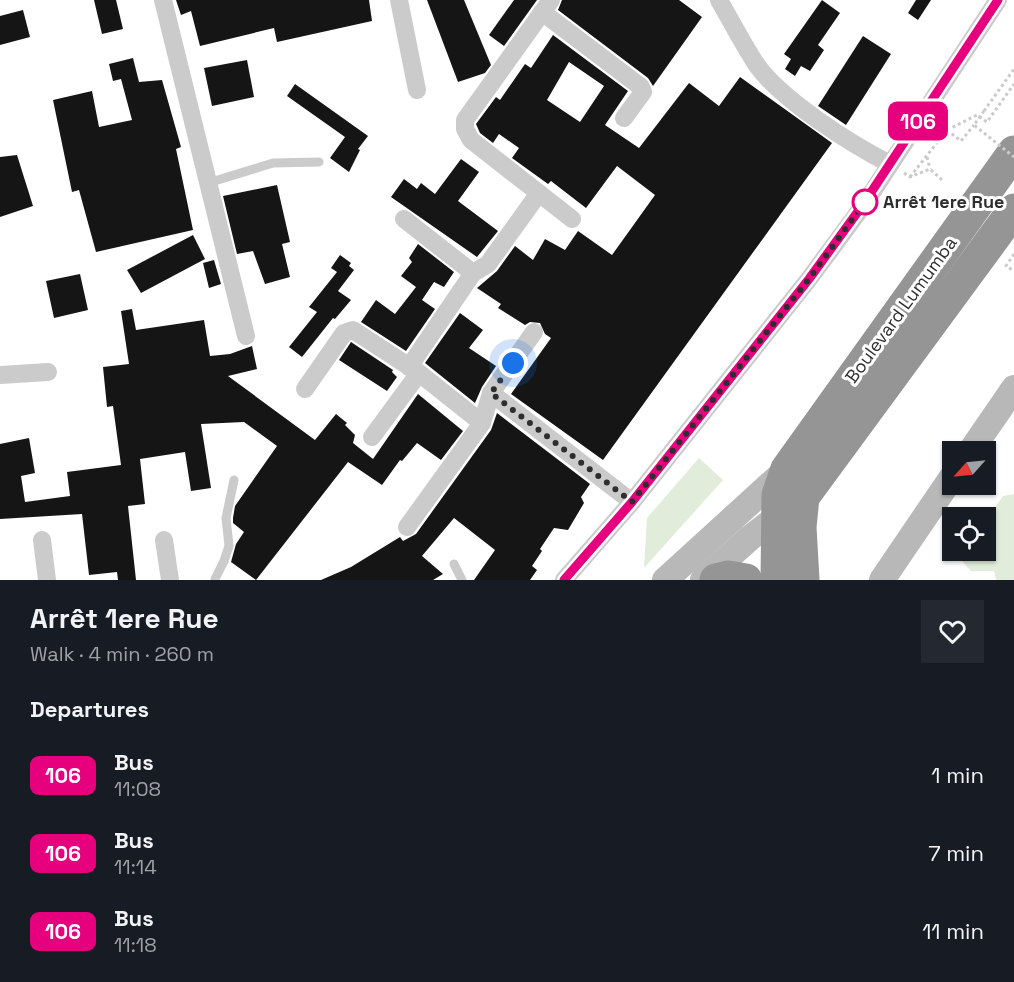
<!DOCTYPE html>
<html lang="en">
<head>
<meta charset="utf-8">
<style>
	:root { --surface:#171b24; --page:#242831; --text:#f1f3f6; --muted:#9ea1a6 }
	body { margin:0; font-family:"Space Grotesk",sans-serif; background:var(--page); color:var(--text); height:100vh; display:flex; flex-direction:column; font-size:22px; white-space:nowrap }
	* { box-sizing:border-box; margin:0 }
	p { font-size:20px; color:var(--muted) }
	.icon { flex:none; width:33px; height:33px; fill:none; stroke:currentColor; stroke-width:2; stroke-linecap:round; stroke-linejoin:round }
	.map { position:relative; height:580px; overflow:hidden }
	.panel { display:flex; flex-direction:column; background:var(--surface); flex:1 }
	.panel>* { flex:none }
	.badge { padding:0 12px; border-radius:9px; font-size:21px; line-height:39px }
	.needle { width:39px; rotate:243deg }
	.buttons { position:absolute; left:942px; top:441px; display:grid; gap:12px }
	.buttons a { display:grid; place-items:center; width:54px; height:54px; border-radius:0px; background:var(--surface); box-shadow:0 2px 4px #0004; font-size:30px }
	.you { position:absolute; width:30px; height:30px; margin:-15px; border:4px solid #fff; border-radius:50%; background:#1a73e8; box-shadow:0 0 0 9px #1a73e833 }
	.map>.badge { position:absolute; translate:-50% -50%; box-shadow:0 0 0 3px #fff }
	h2 { padding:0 30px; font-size:22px; line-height:54px }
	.round { display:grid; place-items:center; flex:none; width:63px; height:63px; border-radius:0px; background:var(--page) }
	.headline { display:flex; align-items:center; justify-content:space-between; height:102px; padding:0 30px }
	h1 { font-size:28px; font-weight:800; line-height:45px }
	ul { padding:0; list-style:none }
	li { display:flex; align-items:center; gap:18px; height:78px; padding:0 30px }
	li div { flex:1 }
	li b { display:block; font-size:22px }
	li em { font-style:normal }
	li .badge { min-width:66px; font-weight:700; text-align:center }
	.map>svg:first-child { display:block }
</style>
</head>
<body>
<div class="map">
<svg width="1014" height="580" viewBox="0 0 1014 580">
	<rect width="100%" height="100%" fill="#fff"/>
	<g fill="#e1edda">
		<polygon points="699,458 723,480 644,568 647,518"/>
		<polygon points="1014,494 1014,580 996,580 994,571 971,571 962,561 960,551 986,550 986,520 1003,496"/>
	</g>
	<g fill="#151515" fill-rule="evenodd">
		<polygon points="94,0 116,0 123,29 102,34"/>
		<polygon points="176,0 369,0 372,21 277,42 274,28 200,46 191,11 181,15"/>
		<polygon points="427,0 464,0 491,65 485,73 458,82"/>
		<polygon points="514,0 537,0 504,46 489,35"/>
		<polygon points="562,0 679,0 702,17 653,86 648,78 558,10"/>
		<polygon points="822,0 840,13 818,45 824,50 810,71 801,66 795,76 785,69 791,59 784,54"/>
		<polygon points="916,0 931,0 918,20 908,13"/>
		<polygon points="23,10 30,37 0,45 0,16"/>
		<path d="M 553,35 L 628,91 L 605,125 L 639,148 L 689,83 L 719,106 L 740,77 L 832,143 L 603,460 L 511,394 L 551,338 L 545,334 L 540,323 L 530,322 L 525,325 L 498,308 L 501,304 L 477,288 L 497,271 L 515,246 L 533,260 L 545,239 L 565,250 L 578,231 L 612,255 L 655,195 L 617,166 L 586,208 L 551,181 L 548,184 L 512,158 L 519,148 L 499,134 L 493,143 L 480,133 L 476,124 L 496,97 L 500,100 L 525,64 L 531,68 ZM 569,62 L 604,86 L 580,122 L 547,100 Z"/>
		<polygon points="863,36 891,54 846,125 818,106"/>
		<polygon points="133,58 139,82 162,80 181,147 176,149 193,230 96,252 79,190 72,192 53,100 92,91 99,127 132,120 121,79 113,81 109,64"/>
		<polygon points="247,60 254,97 212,106 204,68"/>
		<polygon points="295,84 368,136 358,149 360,150 349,172 330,158 345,137 287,96"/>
		<polygon points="17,155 33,206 0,217 0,157"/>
		<polygon points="461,159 479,172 458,201 498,231 477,257 391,197 404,179 417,189 421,183 435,194"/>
		<polygon points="277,185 290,242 282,244 290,277 265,284 253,251 237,254 223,196"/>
		<polygon points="193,235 205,259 141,293 127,270"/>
		<polygon points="418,244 454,272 444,287 434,282 422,300 435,309 406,351 361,322 376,300 395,314 416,287 401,276 412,262 409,258"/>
		<polygon points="340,255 351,263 349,266 354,270 338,291 351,300 335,319 333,318 302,357 289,347 317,312 309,307 337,272 331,268"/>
		<polygon points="214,260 221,284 209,288 203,263"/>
		<polygon points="80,274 88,310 54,318 46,281"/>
		<polygon points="132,309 136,330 204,320 210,356 230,354 252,346 257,369 228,376 315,440 336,414 347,423 345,425 355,435 353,443 373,459 418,394 463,431 441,460 417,443 402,461 400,460 382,485 348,462 256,580 231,562 236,544 244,532 233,523 233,518 235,506 277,446 244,422 201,424 211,488 191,491 185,452 140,459 145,504 128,506 136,580 118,580 117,572 89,575 82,514 0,519 0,444 29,438 35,473 21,476 25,502 70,496 67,472 121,465 113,406 107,407 103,367 129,364 121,311"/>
		<polygon points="460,313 483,330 469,348 496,366 482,387 475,403 425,363"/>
		<polygon points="351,342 393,370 392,372 397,377 387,391 339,360"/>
		<polygon points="497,413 590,484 581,497 584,503 568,530 554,528 540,549 542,551 532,566 537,570 530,580 474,580 495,550 454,518 422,556 443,574 433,580 321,580 351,567 400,537 403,541 416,534 491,430"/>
	</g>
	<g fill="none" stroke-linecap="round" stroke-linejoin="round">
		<g stroke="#cbcbcb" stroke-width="3" stroke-dasharray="3 3" stroke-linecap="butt">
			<polyline points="984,111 1014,69"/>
			<polyline points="947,130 961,141 974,125"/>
			<polyline points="927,157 930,169"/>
			<polyline points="904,173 910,177 930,169 942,180"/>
			<polyline points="910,177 947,130 977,115 987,122 1014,84"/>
			<polyline points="1014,254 1006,266 1014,271"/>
		</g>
		<g stroke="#cbcbcb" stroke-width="9">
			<polyline points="208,183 273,163 319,162"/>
			<polyline points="454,564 462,580"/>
			<polyline points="215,579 224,561 229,546 226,518 234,480"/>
		</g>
		<g stroke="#cbcbcb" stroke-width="18">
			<polyline points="163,0 246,336"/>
			<polyline points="399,0 417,90"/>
			<polyline points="551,0 465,120 465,129 471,140 572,219"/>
			<path d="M 719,0 C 731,21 743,44 756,64 C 781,100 851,144 890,164"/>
			<polyline points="542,12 641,87 643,92 624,118"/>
			<polyline points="404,219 473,273"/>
			<polyline points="409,367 473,273 488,264 539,193"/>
			<polyline points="0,375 48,372"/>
			<polyline points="305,389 344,333 353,330 419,373 482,423"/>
			<polyline points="491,393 632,502"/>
			<polyline points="372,437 419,373"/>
			<polyline points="407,527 482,423 491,393 534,332"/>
			<polyline points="42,540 47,580"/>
			<polyline points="164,540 170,580"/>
			<polyline points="564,580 632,502 809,279 863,206 998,0"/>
		</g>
		<g stroke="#b8b8b8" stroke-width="26">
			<polyline points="970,452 1014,388"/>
			<polyline points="665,580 787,469"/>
			<polyline points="703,580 751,537 788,509"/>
			<polyline points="882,580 952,477"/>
		</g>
		<g stroke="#959595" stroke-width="33">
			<polyline points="716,580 728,577 746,580"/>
			<polyline points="777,580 778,495 787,469 1014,152"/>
			<polyline points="803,580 800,527 803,497 1014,210"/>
		</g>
		<polyline stroke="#cbcbcb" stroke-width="3" stroke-dasharray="3 3" stroke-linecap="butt" points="984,111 974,125 1014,157"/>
	</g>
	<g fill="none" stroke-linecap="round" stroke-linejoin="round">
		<defs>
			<polyline id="line" points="564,580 632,502 809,279 862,206 998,0"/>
		</defs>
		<use href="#line" stroke="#fff" stroke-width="14"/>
		<use href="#line" stroke="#e6007e" stroke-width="9"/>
		<polyline stroke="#2e2e2e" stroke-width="6" stroke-dasharray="0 10.8" points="513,363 491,393 632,502 809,279 865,202"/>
	</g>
	<circle fill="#fff" stroke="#e6007e" stroke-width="3" cx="865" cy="202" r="12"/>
	<g text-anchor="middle" stroke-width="6" stroke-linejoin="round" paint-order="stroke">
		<g font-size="18" font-weight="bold" fill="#2e2e2e" stroke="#fff" text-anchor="start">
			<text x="883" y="208">Arrêt 1ere Rue</text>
		</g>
		<g font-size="18" fill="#2e2e2e" stroke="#fff">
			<text transform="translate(901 310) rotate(-54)" y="6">Boulevard Lumumba</text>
		</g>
	</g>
</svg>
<div class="buttons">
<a><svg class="needle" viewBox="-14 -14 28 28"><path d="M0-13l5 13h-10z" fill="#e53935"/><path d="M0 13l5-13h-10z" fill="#9ea1a6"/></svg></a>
<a><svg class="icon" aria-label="locate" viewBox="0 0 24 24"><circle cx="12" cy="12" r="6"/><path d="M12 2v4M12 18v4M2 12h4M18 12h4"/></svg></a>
</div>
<div class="you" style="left:513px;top:363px"></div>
<b class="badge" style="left:918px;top:121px;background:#e6007e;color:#fff">106</b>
</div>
<section class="panel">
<div class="headline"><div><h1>Arrêt 1ere Rue</h1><p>Walk · 4 min · 260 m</p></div><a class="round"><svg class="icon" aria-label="heart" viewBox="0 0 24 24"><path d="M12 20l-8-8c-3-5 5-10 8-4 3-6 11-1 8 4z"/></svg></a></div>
<h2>Departures</h2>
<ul>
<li><span class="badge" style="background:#e6007e;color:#fff">106</span><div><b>Bus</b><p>11:08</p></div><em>1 min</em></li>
<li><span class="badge" style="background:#e6007e;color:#fff">106</span><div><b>Bus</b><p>11:14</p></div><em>7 min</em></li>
<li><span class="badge" style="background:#e6007e;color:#fff">106</span><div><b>Bus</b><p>11:18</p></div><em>11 min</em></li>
</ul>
</section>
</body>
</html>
